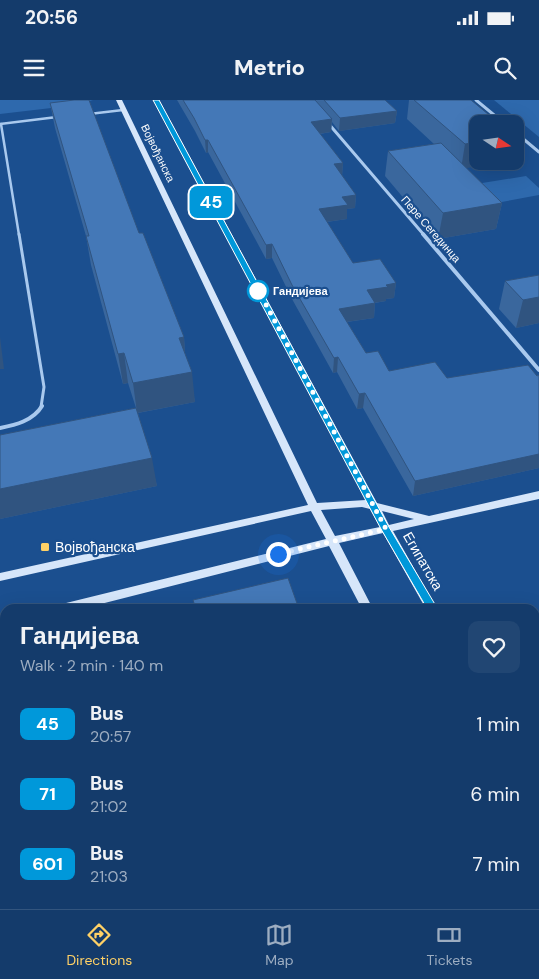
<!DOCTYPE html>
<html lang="en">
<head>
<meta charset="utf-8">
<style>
	:root { --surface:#143b6b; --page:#214673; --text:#f1f3f6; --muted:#9dadc1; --line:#33557e; --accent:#ffd166 }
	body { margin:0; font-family:"DM Sans",sans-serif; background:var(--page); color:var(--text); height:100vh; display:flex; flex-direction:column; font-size:19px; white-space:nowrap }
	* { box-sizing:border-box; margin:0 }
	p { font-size:16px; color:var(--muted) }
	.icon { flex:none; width:28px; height:28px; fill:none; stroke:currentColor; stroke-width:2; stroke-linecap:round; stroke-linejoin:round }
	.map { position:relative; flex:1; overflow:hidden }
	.panel { position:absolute; left:0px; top:504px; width:540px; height:306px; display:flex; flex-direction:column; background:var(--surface); border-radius:15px 15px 0 0; box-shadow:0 5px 20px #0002,0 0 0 1px var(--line) }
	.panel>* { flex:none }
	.badge { padding:0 10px; border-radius:8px; font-size:18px; line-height:32px }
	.needle { width:32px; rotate:103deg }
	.buttons { position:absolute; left:469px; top:15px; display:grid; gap:10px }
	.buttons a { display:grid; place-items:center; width:55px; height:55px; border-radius:10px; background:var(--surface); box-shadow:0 5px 20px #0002,0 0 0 1px var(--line); font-size:25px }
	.you { position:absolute; width:25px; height:25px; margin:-12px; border:4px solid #fff; border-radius:50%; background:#1a73e8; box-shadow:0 0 0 8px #1a73e833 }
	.map>.badge { position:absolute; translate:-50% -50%; box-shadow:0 0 0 2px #fff }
	.round { display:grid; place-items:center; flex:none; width:52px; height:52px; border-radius:10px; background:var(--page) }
	.headline { display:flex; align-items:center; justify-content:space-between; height:85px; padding:0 20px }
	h1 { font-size:24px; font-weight:800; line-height:38px }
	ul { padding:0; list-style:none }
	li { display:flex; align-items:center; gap:15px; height:70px; padding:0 20px }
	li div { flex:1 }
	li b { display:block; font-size:19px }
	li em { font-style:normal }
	li .badge { min-width:55px; font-weight:700; text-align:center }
	.status { display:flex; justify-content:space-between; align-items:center; height:35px; padding:0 25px; background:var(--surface); direction:ltr }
	.status svg { height:14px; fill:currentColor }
	header { display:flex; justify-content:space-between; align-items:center; height:65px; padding:0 20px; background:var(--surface); font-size:22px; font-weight:800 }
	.tabs { display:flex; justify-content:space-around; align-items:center; height:70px; border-top:1px solid var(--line); background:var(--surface); font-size:14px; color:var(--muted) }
	.tabs a { display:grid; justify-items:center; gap:2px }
	.tabs .on { color:var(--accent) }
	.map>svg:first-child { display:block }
</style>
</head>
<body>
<div class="status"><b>20:56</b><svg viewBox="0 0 49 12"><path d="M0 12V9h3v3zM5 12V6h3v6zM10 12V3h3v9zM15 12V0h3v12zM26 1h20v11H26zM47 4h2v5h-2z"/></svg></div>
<header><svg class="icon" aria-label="menu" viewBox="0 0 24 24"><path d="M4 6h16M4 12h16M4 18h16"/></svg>Metrio<svg class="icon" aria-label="search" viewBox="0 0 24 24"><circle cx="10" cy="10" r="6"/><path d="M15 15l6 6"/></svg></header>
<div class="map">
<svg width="539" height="809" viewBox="0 0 539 809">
	<rect width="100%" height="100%" fill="#1b4f8f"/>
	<g fill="#2e69ad">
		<polygon points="0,0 93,0 77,5 0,14"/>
		<polygon points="494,0 539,0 539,37"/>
		<polygon points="526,76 539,88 539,95 496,103 476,84"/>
	</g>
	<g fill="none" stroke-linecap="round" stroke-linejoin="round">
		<g stroke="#a9c9ee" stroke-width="2.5">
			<polyline points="89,14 123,10"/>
			<polyline points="0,24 57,17"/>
			<polyline points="1,24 19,135"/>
		</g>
		<polyline stroke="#a9c9ee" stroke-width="3" points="19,134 44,287 41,307"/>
		<path stroke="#a9c9ee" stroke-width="4" d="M 0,328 C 15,325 33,321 42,306"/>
		<polyline stroke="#a9c9ee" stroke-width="5" points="262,809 275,805"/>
		<g stroke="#a9c9ee" stroke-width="3">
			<polyline points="476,0 505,24"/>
			<polyline points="328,23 424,135"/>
			<polyline points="515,32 539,52"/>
		</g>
		<polyline stroke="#a9c9ee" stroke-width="4" points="423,134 539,270"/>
		<g fill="#d6e6fa" fill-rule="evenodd">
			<path d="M 116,0 L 122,0 L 317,403 L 366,400 L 153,0 L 159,0 L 377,403 L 429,416 L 539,391 L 539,399 L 393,431 L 437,509 L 426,509 L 383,433 L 339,443 L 373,509 L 362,509 L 329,446 L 81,509 L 57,509 L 58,506 L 62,504 L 326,439 L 311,411 L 0,481 L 0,473 L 308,405 ZM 362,407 L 370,409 L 380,427 L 335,436 L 321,410 ZM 382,411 L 414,419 L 389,425 Z"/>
			<polygon points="5,518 5,528 0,530 0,520"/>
			<polygon points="535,672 539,673 539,690 535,689"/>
			<polygon points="535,793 539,794 539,809 532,809 530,805 535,805"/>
		</g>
	</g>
	<g fill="#3a679d">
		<polygon points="177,0 385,0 397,11 395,23 339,31 332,22 331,32 320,34 343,63 342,76 356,95 355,108 347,109 347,119 327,122 353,163 396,183 394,198 386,199 386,201 375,203 374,218 347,222 366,253 389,271 447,278 539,275 539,368 413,396 363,308 357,309 337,272 333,273 292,199 272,158 266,159 208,52 206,53 195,31"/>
		<polygon points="409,0 471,0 466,68 502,103 496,129 438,139 385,76 388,51 434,44 407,19"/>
		<polygon points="50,3 139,133 184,237 185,253 195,302 138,313 157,386 0,419 0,335 136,308 128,283 123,284 91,165 86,136 55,28"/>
		<polygon points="539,175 539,223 516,228 499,209 505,181"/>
	</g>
	<g fill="#305480">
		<polygon points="397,11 395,23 339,31 340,18"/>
		<polygon points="332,19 331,32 311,35 311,22"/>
		<polygon points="205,40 208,40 208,52 206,53"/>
		<polygon points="478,42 478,61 510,61 461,69 465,44"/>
		<polygon points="343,63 342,77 334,64"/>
		<polygon points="356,95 355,108 347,109 347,119 318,123 319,109 342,97"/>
		<polygon points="502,103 496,129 438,139 443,113"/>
		<polygon points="272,144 272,158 266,159 266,145"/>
		<polygon points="396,183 394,198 386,199 386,201 366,204 367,190 386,185"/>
		<polygon points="539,197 539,223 516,228 523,200"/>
		<polygon points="375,203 374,218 338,223 339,209"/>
		<polygon points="0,237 4,269 0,269"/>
		<polygon points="184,237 186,267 179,238"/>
		<polygon points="124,253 128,283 123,284 118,254"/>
		<polygon points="338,257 337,272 333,273 334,258"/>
		<polygon points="192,272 195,302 137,313 133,283"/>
		<polygon points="365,293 363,308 357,309 359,294"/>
		<polygon points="539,354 539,368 413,396 415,381"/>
		<polygon points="152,358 157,386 0,419 0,389"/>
		<polygon points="66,805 73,805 73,809 61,809"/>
	</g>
	<g fill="#4478b7" stroke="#305480">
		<polygon points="74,0 89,0 139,133 143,133 184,237 179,238 192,272 133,283 124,253 118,254 86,136 89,136 50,3"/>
		<polygon points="183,0 315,0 332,19 311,22 343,63 334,64 356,95 342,97 348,105 319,109 353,163 380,159 396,183 386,185 388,187 367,190 375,203 339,209 366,253 378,251 389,271 435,262 447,278 528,265 537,276 539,275 539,354 415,381 365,293 359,294 338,257 334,258 292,185 272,144 266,145 208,40 205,40 194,18"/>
		<polygon points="324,0 385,0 397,11 340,18"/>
		<polygon points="414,0 471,0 500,24 478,24 478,42 465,44"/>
		<polygon points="441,43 502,103 443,113 388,51"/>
		<polygon points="539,175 539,197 523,200 505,181"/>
		<polygon points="136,308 152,358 0,389 0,335"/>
		<polygon points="288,478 299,509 196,509 193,500"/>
		<polygon points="5,549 5,805 66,805 66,808 61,809 0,809 0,550"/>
	</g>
	<polygon fill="#0098da" stroke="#fff" points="153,0 159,0 389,427 436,506 438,509 436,512 429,512 381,429"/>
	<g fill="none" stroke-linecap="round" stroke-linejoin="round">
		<polyline stroke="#fff" stroke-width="5" stroke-dasharray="0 9" points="258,191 256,186 386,429 278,454"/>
	</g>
	<circle fill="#fff" stroke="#0098da" stroke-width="2.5" cx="258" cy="191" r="10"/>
	<rect fill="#ffd166" stroke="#1b4f8f" stroke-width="2" x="40" y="442" width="10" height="10" rx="2.5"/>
	<g text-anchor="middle" stroke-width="4.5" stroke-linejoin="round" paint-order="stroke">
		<g font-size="11" fill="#fff" stroke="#1b4f8f">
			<text transform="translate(158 53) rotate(64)" y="4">Војвођанска</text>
			<text transform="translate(431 129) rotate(49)" y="4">Пере Сегединца</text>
		</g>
		<g font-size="11" font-weight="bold" fill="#fff" stroke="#1b4f8f" text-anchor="start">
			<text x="273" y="195">Гандијева</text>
		</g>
		<g font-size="14" fill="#fff" stroke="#1b4f8f" text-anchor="start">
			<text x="55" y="452">Војвођанска</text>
		</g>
		<g font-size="14" fill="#fff" stroke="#1b4f8f">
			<text transform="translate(423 461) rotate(60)" y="5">Египатска</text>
		</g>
	</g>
</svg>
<div class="buttons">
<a><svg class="needle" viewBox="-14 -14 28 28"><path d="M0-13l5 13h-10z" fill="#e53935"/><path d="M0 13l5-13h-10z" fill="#9dadc1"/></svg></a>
</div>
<div class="you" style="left:278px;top:454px"></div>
<b class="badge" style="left:211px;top:102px;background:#0098da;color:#fff">45</b>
<section class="panel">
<div class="headline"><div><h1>Гандијева</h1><p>Walk · 2 min · 140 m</p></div><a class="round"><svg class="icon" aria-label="heart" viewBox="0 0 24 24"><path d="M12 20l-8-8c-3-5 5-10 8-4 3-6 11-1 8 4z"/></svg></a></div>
<ul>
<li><span class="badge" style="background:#0098da;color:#fff">45</span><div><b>Bus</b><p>20:57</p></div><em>1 min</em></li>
<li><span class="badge" style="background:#0098da;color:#fff">71</span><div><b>Bus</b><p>21:02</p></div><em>6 min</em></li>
<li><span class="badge" style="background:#0098da;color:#fff">601</span><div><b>Bus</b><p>21:03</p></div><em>7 min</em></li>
</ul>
</section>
</div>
<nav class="tabs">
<a class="on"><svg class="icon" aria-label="directions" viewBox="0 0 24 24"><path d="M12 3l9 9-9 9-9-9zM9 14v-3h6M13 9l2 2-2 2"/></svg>Directions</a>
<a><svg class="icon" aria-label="map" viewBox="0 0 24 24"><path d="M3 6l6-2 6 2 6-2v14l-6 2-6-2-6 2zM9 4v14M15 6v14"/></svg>Map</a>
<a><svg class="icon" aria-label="tickets" viewBox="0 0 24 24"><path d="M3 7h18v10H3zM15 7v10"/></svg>Tickets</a>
</nav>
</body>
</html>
